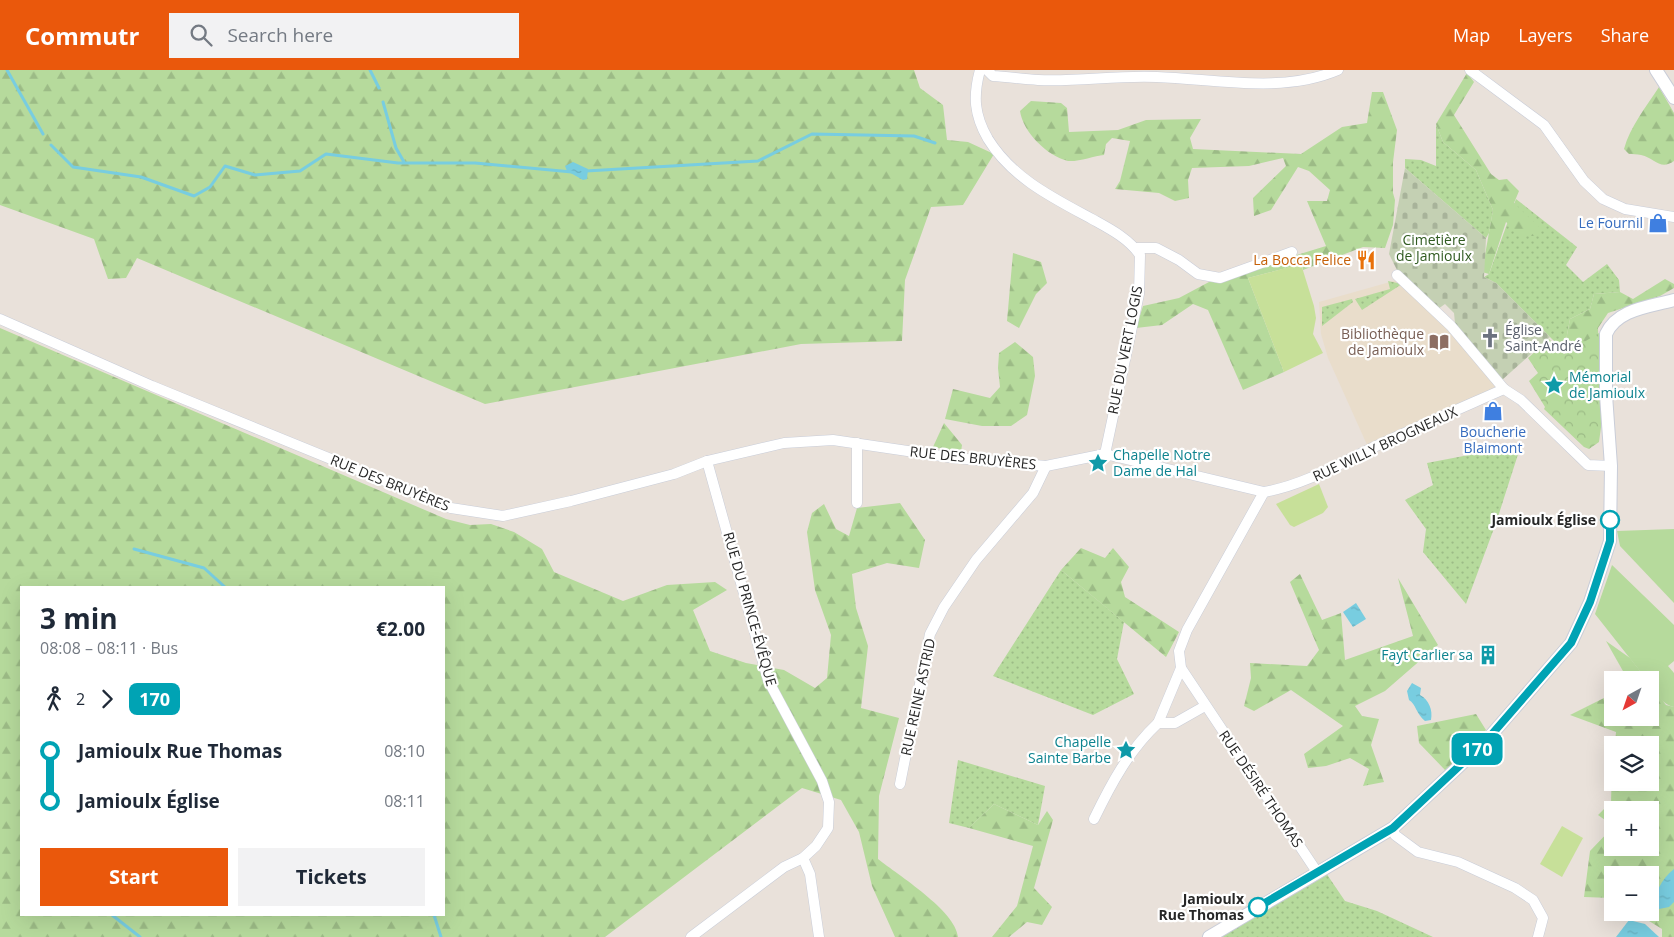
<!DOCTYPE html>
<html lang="en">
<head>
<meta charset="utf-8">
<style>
	:root { --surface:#fff; --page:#f2f2f3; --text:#1f2937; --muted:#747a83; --accent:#ea580c }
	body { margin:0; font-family:"Open Sans",sans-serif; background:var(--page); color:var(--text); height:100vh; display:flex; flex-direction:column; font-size:19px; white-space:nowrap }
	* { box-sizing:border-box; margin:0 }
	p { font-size:16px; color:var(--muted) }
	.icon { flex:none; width:28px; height:28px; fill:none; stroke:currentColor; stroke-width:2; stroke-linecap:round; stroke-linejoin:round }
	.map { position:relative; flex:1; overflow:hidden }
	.drawer { position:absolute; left:20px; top:516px; width:425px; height:330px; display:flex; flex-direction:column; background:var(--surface); border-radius:0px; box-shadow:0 5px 20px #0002 }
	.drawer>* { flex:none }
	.badge { padding:0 10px; border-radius:8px; font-size:18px; line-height:32px }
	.needle { width:32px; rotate:220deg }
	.buttons { position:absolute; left:1604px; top:601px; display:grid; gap:10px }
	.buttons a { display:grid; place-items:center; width:55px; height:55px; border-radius:0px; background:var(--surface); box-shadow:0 5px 20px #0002; font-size:25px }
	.map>.badge { position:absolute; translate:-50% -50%; box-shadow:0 0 0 2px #fff }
	.legs { display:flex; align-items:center; gap:8px; height:55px; padding:0 20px; font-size:16px }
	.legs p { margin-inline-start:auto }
	.overview { display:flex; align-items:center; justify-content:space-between; height:85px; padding:0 20px }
	h1 { font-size:28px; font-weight:700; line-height:38px }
	.action { display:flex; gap:10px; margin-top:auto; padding:10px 20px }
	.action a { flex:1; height:58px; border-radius:0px; background:var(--accent); color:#fff; font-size:20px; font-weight:700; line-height:58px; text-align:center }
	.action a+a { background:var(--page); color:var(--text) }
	ul { padding:0 20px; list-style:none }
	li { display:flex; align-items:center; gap:18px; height:50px; font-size:19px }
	li i { display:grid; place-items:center; width:8px; height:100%; margin:0 6px; background:currentColor }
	li i::after { content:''; width:12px; height:12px; margin:-6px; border:4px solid; border-radius:50%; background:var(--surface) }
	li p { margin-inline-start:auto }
	li:first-child i { background:linear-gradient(#0000 50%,currentColor 0) }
	li:last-child i { background:linear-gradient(currentColor 50%,#0000 0) }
	header { display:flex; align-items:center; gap:30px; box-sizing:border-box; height:70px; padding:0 25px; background:var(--accent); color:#fff }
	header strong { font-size:24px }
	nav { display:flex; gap:28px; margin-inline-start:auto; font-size:18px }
	.search { width:350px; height:45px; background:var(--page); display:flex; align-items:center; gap:12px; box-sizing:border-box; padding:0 18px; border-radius:0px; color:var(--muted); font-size:19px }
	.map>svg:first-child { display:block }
</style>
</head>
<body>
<header>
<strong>Commutr</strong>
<div class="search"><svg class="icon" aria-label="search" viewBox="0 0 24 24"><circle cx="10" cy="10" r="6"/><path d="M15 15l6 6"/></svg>Search here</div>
<nav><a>Map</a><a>Layers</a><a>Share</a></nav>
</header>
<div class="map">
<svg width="1674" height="867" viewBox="0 0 1674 867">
	<defs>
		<pattern id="grass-dots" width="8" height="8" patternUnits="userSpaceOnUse" patternTransform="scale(1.25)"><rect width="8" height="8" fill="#b6da9c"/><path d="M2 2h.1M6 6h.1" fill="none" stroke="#9cbb86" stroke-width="1.8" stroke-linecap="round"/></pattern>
		<pattern id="forest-firs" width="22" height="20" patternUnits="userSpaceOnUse" patternTransform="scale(1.25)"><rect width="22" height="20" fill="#b6da9c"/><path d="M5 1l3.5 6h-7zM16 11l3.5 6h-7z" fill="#9cbb86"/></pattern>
		<pattern id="cemetery-stones" width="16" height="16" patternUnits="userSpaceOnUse" patternTransform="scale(1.25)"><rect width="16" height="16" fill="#c4d0b3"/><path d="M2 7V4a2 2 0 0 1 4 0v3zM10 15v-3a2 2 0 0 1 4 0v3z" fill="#a8b39a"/></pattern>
		<pattern id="park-crowns" width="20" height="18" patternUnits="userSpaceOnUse" patternTransform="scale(1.25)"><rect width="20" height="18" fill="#b6da9c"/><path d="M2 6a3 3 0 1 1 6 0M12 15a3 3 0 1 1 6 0" fill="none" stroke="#9cbb86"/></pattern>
		<pattern id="water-ripples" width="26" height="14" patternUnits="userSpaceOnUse" patternTransform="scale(1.25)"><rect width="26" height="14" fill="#78cde0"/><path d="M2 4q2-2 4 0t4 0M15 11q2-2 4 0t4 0" fill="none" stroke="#68b0c0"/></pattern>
	</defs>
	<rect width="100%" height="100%" fill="#e9e1da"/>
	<polygon fill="#e9ddcb" points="1397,210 1434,245 1498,318 1368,377 1328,288 1321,264 1319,232"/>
	<g fill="url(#grass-dots)">
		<polygon points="1436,54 1443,72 1476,100 1493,140 1489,163 1486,168 1405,98 1405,89 1421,90 1436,96"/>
		<polygon points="1516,129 1577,177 1566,195 1583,212 1607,194 1619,210 1620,222 1594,224 1590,239 1570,249 1564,281 1496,213 1484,207 1489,204"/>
		<polygon points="1388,211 1402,214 1362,240 1355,229 1390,219"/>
		<polygon points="1352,229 1353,232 1322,256 1322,237"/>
		<polygon points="1521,375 1496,453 1466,534 1423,482 1426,459 1405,430 1433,415 1427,393"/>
		<polygon points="1061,500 1124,552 1117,589 1134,624 1093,645 993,606"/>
		<polygon points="958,690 1045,716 1038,755 994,734 969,758 949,753"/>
		<polygon points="1326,803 1345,831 1377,841 1433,867 1218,867"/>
	</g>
	<g fill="url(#forest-firs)" fill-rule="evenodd">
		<polygon points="0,0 914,0 920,18 943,35 947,70 968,72 994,84 963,135 931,137 905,210 902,271 801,274 485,334 137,188 126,208 108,209 94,169 0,135"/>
		<polygon points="1467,3 1474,12 1454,45 1491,104 1499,110 1507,109 1519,121 1514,133 1540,158 1535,166 1521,166 1506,152 1489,204 1482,202 1493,140 1476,100 1443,72 1436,54"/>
		<path d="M 1659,17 L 1674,43 L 1674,91 C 1660,101 1655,88 1641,85 C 1637,84 1632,84 1629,84 L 1624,79 C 1630,57 1646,37 1659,17 Z"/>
		<path d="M 1372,22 L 1383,22 L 1397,60 L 1393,92 L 1393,123 L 1395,130 L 1393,155 L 1385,178 L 1363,177 L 1303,200 L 1302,194 L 1248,208 L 1284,302 L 1243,320 L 1208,240 L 1193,234 L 1162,255 L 1136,258 L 1143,236 L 1179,228 L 1209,212 L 1326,176 L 1307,131 L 1327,131 L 1330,120 L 1309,101 L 1298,97 L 1271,140 L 1254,146 L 1253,128 L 1286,96 L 1283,88 L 1249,96 L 1192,98 L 1188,110 L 1189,128 L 1175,131 L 1159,123 L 1115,119 L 1120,111 L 1130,71 L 1112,68 L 1106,74 L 1104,85 C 1094,86 1078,92 1068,91 C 1047,86 1023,62 1020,41 L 1031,31 L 1061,33 L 1067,38 L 1069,62 L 1118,60 L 1146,50 L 1201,49 L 1190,68 L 1193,79 L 1301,84 L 1342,57 L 1367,53 Z"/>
		<polygon points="1013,183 1041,192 1047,213 1036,224 1019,258 1007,251"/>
		<polygon points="1665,209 1674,214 1674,218 1660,226 1608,243 1598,258 1601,356 1596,368 1588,284 1564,281 1570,249 1590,239 1594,224 1620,222 1633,229"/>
		<path d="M 0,258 L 446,449 L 470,455 L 491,454 L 514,462 L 542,479 L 554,502 L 623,531 L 667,515 L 715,512 L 727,520 L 693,540 L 710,581 L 746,593 L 784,600 L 815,618 L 827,608 L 831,565 L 815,520 L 807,462 L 812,443 L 824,434 L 836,459 L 849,466 L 857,438 L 900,433 L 925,470 L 919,498 L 887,493 L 852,504 L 856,538 L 868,576 L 861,638 L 899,648 L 879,726 L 878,789 C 898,805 956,841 958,867 L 895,867 L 872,816 L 859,762 L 841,730 L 802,718 L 605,867 L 0,867 ZM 21,518 L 444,518 L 444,845 L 21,845 Z"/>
		<polygon points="1015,272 1033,287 1035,306 1027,345 1011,356 982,356 945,349 953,319 990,328 1000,317 998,298 999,283"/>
		<polygon points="944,353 962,375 961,382 933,377"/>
		<polygon points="1081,478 1105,488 1113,478 1129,497 1121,512 1125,527 1179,562 1166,587 1061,500"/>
		<polygon points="1300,504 1322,550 1341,543 1345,590 1413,566 1398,508 1438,575 1385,621 1355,636 1362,646 1379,649 1371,675 1384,712 1363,716 1369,699 1350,688 1326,696 1308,698 1304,684 1343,656 1291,620 1254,641 1244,636 1251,608 1250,593 1307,596 1319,580 1290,512"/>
		<polygon points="1606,571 1630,588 1647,610 1628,610"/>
		<polygon points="1650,615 1666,635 1674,637 1674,867 1662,867 1662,859 1649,851 1640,843 1650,842 1650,805 1612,805 1612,828 1584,827 1590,781 1612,758 1612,778 1650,778 1650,740 1612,740 1612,755 1598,745 1611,732 1612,697 1612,712 1650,712 1650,675 1615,675 1616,662 1570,645 1612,624 1612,648 1650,648"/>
		<polygon points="1476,644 1486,660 1446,701 1419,673 1417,656"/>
		<polygon points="994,734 1038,755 1047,741 1053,750 1034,818 1052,837 1042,855 1027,852 1009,867 992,867 1017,836 1033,776 969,758"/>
	</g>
	<polygon fill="url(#cemetery-stones)" points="1405,98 1486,168 1484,207 1496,213 1550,267 1502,310 1455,253 1454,243 1445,234 1438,239 1398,202 1389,184"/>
	<path fill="url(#park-crowns)" d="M 1599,263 C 1603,298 1605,337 1599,372 L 1589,379 L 1584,377 L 1544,339 L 1545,337 L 1529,311 L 1538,303 L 1528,288 L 1549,269 L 1564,284 Z"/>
	<g fill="#b6da9c">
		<polygon points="1674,459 1674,533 1620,476 1617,461"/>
		<path d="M 1612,495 L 1674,555 L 1674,591 L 1668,596 L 1674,603 L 1674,637 C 1664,635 1650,621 1650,610 L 1647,610 L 1595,544 Z"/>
	</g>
	<g fill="#c7e099">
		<polygon points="1301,194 1314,236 1316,248 1313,264 1323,283 1284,302 1248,208"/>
		<polygon points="1319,414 1328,437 1323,443 1294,457 1290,455 1276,434"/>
		<polygon points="1562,756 1583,768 1562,807 1540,794"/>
	</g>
	<g fill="url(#water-ripples)">
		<polygon points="573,92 588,99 587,109 583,110 567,101 565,96"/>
		<polygon points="1356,533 1366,549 1353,557 1343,542"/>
		<path d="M 1412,613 L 1421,618 L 1420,625 C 1429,630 1433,640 1431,650 L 1425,651 C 1416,644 1416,634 1409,630 L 1407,621 Z"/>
		<path d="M 1674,799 L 1674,832 L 1669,837 L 1654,840 C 1654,824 1661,809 1674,799 Z"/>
		<polygon points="1629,850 1645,854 1659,867 1616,867"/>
	</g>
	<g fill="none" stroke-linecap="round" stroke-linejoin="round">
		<g stroke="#78cde0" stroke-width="3">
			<polyline points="7,0 43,64"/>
			<polyline points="370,0 379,18"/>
			<polyline points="383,32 396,78 404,92"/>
			<polyline points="51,75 73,97 141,107 194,126 210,117 225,96 255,105 300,101 326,84 398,93 475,93 572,102"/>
			<polyline points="586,101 758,91 812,64 914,66 935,73"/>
			<polyline points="134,479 204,498 226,518"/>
			<polyline points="112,845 140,867"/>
			<polyline points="434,845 441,867"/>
		</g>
		<defs>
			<g id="minor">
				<path d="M 980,0 C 973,26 974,45 988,69 C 1012,108 1053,128 1092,149 C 1110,159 1128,168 1140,185 L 1139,224 L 1105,384"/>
				<path d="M 987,0 L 993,6 C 1008,7 1023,9 1038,10 C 1078,12 1117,5 1157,7 C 1216,9 1282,24 1338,0"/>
				<polyline points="1470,0 1544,55 1584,111 1603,129 1625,139 1674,147"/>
				<polyline points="1135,178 1156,178 1179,190 1198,204 1220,208 1292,182"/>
				<polyline points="1397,205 1451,256 1504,319"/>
				<path d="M 0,249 L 152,316 L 451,438 L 503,446 L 571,431 L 674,404 L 707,391 L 784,373 L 833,370 L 955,388 L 1046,396 L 1105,384 L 1264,422 C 1304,415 1337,395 1374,377 C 1417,357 1461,338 1504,319 L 1521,330 L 1588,395 L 1611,396"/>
				<polyline points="1264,422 1187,560 1179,581 1181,598 1317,802"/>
				<polyline points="857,433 857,373"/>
				<polyline points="1158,653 1181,598"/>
				<polyline points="900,714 930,564 944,537 976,490 1033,423 1046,396"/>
				<path d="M 1094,749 C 1111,714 1129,680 1158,653 L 1175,653 L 1205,636"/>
				<polyline points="1393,758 1395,765 1418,782 1458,792 1515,818 1533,830 1543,848 1538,867"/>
				<polyline points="803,788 810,804 819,867"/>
				<polyline points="691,867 784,797 803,788 816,776 828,758 829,732 822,711 768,610 707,391"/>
			</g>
			<g id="tertiary">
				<polyline points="1656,0 1674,28"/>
				<path d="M 1209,867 L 1393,758 L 1486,671 L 1571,573 L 1590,532 L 1610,471 L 1611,396 L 1606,325 L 1606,264 C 1617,239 1649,237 1674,230"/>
			</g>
		</defs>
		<use href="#minor" stroke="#c9cdd8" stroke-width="11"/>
		<use href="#tertiary" stroke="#c9cdd8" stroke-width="14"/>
		<use href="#minor" stroke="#fff" stroke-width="10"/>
		<use href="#tertiary" stroke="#fff" stroke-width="12"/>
	</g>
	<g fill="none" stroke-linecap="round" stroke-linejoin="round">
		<defs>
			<polyline id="line-1" points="1258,837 1393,758 1486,671 1571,573 1590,532 1610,471 1610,450"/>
		</defs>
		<use href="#line-1" stroke="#fff" stroke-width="11"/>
		<use href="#line-1" stroke="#00a3b4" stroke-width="8"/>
	</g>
	<defs>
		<symbol id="shop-bare" viewBox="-9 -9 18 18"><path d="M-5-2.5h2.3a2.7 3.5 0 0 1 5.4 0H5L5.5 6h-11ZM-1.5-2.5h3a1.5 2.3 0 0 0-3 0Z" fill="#3f7fe0" stroke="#fff" stroke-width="2.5" paint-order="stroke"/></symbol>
		<symbol id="restaurant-bare" viewBox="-9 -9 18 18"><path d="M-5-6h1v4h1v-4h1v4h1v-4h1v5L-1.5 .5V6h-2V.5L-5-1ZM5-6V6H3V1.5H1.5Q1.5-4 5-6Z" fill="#e8710a" stroke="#fff" stroke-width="2.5" paint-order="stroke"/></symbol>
		<symbol id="church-bare" viewBox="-9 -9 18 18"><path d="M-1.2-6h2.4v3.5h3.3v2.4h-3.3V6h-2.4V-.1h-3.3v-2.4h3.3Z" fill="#6b7280" stroke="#fff" stroke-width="2.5" paint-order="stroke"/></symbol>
		<symbol id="library-bare" viewBox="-9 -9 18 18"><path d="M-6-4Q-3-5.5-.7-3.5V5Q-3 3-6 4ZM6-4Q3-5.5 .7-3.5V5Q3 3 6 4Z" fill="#8d6e63" stroke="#fff" stroke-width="2.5" paint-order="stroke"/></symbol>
		<symbol id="sight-bare" viewBox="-9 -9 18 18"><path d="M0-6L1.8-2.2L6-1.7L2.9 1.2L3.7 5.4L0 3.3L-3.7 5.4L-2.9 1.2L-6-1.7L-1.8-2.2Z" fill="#0f9aa8" stroke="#fff" stroke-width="2.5" paint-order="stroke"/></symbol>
		<symbol id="building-bare" viewBox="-9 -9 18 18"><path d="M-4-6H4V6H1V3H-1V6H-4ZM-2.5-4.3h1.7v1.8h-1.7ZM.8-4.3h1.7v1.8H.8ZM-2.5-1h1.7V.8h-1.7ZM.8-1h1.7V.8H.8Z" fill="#0f9aa8" stroke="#fff" stroke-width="2.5" paint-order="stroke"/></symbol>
	</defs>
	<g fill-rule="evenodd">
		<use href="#shop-bare" x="1644" y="139" width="28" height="28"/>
		<use href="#restaurant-bare" x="1352" y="176" width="28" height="28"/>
		<use href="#church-bare" x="1476" y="254" width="28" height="28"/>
		<use href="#library-bare" x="1425" y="258" width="28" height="28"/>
		<use href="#sight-bare" x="1540" y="301" width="28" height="28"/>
		<use href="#shop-bare" x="1479" y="327" width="28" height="28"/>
		<use href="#sight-bare" x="1084" y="379" width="28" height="28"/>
		<use href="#building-bare" x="1474" y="571" width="28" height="28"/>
		<use href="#sight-bare" x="1112" y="666" width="28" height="28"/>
	</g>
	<g fill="#fff" stroke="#00a3b4" stroke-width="2.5">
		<circle cx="1610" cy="450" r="9"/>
		<circle cx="1258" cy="837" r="9"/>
	</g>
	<g text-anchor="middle" stroke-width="4.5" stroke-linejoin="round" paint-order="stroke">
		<g font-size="14" fill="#366cbe" stroke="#fff" text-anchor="end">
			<text x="1643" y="158">Le Fournil</text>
			<text x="1493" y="367" text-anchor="middle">Boucherie<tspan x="1493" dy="16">Blaimont</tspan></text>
		</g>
		<g font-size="14" fill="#315b21" stroke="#fff">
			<text x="1434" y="175">Cimetière<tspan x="1434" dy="16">de Jamioulx</tspan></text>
		</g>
		<g font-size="14" fill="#c56008" stroke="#fff" text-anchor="end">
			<text x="1351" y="195">La Bocca Felice</text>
		</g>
		<g font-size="14" fill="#5b616d" stroke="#fff" text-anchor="start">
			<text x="1505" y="265">Église<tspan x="1505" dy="16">Saint-André</tspan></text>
		</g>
		<g font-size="14" fill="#785e54" stroke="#fff" text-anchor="end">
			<text x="1424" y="269">Bibliothèque<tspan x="1424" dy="16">de Jamioulx</tspan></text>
		</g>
		<g font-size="14" fill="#272727" stroke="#fff">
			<text transform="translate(1125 280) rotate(-79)" y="5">RUE DU VERT LOGIS</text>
			<text transform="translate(1385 374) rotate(-25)" y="5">RUE WILLY BROGNEAUX</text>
			<text transform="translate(973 388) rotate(6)" y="5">RUE DES BRUYÈRES</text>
			<text transform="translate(390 413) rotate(22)" y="5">RUE DES BRUYÈRES</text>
			<text transform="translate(750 539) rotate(74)" y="5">RUE DU PRINCE-ÉVÊQUE</text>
			<text transform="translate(918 627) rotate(-78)" y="5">RUE REINE ASTRID</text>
			<text transform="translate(1261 719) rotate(56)" y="5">RUE DÉSIRÉ THOMAS</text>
		</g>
		<g font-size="14" fill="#0d838f" stroke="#fff" text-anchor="start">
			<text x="1569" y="312">Mémorial<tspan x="1569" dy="16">de Jamioulx</tspan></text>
			<text x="1113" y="390">Chapelle Notre<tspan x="1113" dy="16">Dame de Hal</tspan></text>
			<text x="1473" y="590" text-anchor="end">Fayt Carlier sa</text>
			<text x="1111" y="677" text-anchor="end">Chapelle<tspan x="1111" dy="16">Sainte Barbe</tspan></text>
		</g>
		<g font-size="14" font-weight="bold" fill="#272727" stroke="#fff" text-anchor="end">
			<text x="1596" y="455">Jamioulx Église</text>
			<text x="1244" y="834">Jamioulx<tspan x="1244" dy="16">Rue Thomas</tspan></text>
		</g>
	</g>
</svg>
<div class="buttons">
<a><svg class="needle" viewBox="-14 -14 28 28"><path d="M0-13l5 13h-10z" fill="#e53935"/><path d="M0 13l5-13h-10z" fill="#747a83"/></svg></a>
<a><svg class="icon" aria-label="layers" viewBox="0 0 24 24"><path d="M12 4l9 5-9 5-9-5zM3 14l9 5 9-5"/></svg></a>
<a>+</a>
<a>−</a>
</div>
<b class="badge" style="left:1477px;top:679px;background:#00a3b4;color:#fff">170</b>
<section class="drawer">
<div class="overview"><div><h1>3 min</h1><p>08:08 – 08:11 · Bus</p></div><b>€2.00</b></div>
<div class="legs"><svg class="icon" aria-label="walk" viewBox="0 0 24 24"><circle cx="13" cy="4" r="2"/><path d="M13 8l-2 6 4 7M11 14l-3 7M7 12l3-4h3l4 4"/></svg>2<svg class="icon" aria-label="forward" viewBox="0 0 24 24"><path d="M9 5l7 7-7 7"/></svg><b class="badge" style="background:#00a3b4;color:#fff">170</b></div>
<ul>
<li><i style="color:#00a3b4"></i><b>Jamioulx Rue Thomas</b><p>08:10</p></li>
<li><i style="color:#00a3b4"></i><b>Jamioulx Église</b><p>08:11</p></li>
</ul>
<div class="action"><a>Start</a><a>Tickets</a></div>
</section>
</div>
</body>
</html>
